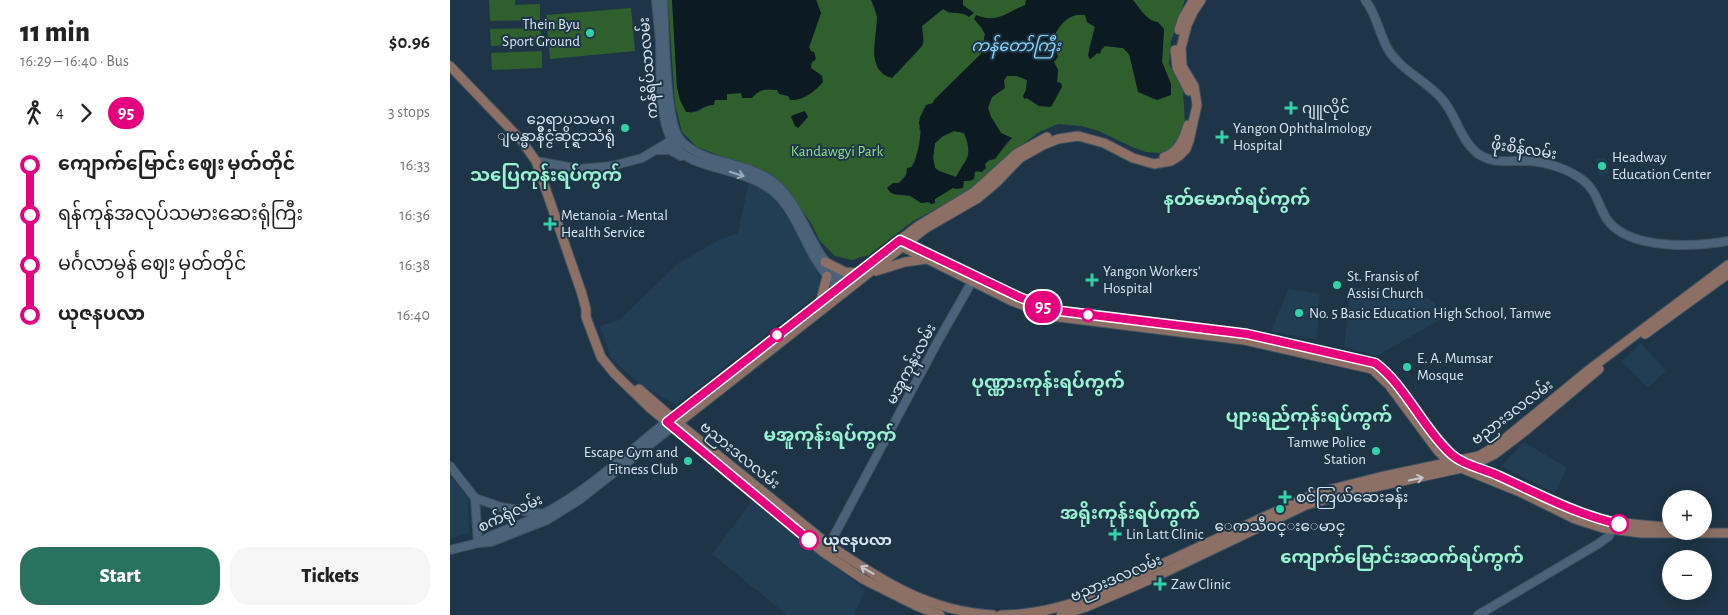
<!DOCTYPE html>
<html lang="en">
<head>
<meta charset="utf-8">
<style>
	:root { --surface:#fff; --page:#f6f6f6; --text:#222; --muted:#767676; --accent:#29725f }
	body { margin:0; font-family:"Alegreya Sans","Noto Sans Myanmar",sans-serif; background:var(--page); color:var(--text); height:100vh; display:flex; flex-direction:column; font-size:19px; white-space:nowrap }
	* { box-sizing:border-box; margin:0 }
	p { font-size:16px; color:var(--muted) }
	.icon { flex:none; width:28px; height:28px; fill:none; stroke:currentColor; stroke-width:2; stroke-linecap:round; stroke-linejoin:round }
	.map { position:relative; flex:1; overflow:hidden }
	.panel { display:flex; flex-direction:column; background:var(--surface); width:450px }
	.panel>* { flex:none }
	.badge { padding:0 10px; border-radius:16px; font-size:18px; line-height:32px }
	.buttons { position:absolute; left:1212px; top:490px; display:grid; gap:10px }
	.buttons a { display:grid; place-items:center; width:50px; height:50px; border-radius:50%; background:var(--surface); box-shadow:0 2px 12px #0003; font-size:25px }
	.map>.badge { position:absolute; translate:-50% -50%; box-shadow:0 0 0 2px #fff }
	.legs { display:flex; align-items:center; gap:8px; height:55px; padding:0 20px; font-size:16px }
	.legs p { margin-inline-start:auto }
	.headline { display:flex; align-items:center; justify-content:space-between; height:85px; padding:0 20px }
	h1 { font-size:28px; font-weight:800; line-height:38px }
	.primary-button { display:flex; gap:10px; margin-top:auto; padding:10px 20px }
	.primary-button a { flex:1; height:58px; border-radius:20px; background:var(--accent); color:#fff; font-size:20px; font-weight:800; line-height:58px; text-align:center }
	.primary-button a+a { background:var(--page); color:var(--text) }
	ul { padding:0 20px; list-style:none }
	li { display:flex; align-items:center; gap:18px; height:50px; font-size:19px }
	li i { display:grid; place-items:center; width:8px; height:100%; margin:0 6px; background:currentColor }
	li i::after { content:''; width:12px; height:12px; margin:-6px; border:4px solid; border-radius:50%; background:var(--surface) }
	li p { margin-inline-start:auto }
	li:first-child i { background:linear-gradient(#0000 50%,currentColor 0) }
	li:last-child i { background:linear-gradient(currentColor 50%,#0000 0) }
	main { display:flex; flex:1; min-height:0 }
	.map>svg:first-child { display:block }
</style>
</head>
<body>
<main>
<section class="panel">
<div class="headline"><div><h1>11 min</h1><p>16:29 – 16:40 · Bus</p></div><b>$0.96</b></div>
<div class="legs"><svg class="icon" aria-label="walk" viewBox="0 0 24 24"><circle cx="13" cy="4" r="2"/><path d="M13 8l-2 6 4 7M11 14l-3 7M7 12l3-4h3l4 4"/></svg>4<svg class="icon" aria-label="forward" viewBox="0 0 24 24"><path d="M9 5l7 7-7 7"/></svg><b class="badge" style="background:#e6007e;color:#fff">95</b><p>3 stops</p></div>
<ul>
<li><i style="color:#e6007e"></i><b>ကျောက်မြောင်း ဈေး မှတ်တိုင်</b><p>16:33</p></li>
<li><i style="color:#e6007e"></i><span>ရန်ကုန်အလုပ်သမားဆေးရုံကြီး</span><p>16:36</p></li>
<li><i style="color:#e6007e"></i><span>မင်္ဂလာမွန် ဈေး မှတ်တိုင်</span><p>16:38</p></li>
<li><i style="color:#e6007e"></i><b>ယုဇနပလာ</b><p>16:40</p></li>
</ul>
<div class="primary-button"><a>Start</a><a>Tickets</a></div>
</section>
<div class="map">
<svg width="1278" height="615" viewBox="0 0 1278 615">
	<rect width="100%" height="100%" fill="#1e3547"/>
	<g fill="#223e55">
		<polygon points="1156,158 1158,173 1148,175 1146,159"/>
		<polygon points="299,181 309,186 321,195 330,206 341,224 366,269 370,284 368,292 365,297 226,405 191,385 161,358 150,326 169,320 229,263 269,240 288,233"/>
		<polygon points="901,287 973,294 998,315 927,356 894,347"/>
		<polygon points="838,289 870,294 867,339 821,332"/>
		<polygon points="1191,343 1216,371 1198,388 1172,361"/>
		<polygon points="1074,442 1117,468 1104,493 1051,466"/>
		<polygon points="0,475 18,499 19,533 0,539"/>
		<polygon points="303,500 415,590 404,615 337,615 262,554"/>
	</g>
	<g fill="#305f2e">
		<polygon points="39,0 65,0 65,5 90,4 90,20 40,21"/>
		<path d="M 218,0 L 222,0 L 227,87 L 230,100 L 240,113 L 249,111 L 264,100 L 277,94 L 307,92 L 313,89 L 327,90 L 329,94 L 372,76 L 361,68 L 363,60 L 359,48 L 371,13 L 366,0 L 421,0 L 427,17 L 424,56 L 447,74 C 451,68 473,47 473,43 C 474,38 472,32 472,26 L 493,9 L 499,13 L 515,13 L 518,10 L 513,5 L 513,0 L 576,0 L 576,5 L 549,18 L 524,19 L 531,27 L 535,34 L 531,54 L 485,99 L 469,128 C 471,133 470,138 469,144 C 466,165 454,178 440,192 L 448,195 L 460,196 L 471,203 L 479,202 L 481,204 L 484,203 L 485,199 C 495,191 506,186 516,180 C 527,174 532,161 545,159 L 562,138 L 551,133 L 541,117 L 538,108 L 542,97 L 547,93 L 557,76 L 567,76 L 577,80 L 576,90 L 573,96 L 589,106 L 605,101 L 608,70 L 604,62 L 606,49 L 601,49 L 598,47 C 607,31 614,12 635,15 L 637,22 L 645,27 L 639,48 L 641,59 L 655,46 L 673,48 L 679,54 L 696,94 L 703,99 L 721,84 L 712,62 L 714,29 L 696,17 L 683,0 L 735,0 L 721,41 L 719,64 L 733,91 L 735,123 L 724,147 L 710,153 L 696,152 L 682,147 L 649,131 L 631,126 L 608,124 L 589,132 L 563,152 L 514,194 L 463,221 L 419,255 L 402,260 L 385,256 L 370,241 L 361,223 L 337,189 L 312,172 L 247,147 L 232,132 L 225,104 Z"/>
		<polygon points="181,8 185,51 100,59 96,15"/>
		<polygon points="91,28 91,44 41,46 40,29"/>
		<polygon points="92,51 92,68 42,70 41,53"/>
		<path d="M 504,131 L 514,133 C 522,153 518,160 506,177 L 489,171 L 485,168 L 483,158 L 485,143 L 490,138 Z"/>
	</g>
	<g fill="#0c1b21" fill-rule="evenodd">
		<path d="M 222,0 L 366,0 L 371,13 L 359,47 L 361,51 L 364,52 L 366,59 L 361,63 L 361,68 L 372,76 L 373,82 C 365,91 354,101 340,100 L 338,96 L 329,94 L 327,90 C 315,89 310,89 302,98 L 292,98 L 291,93 L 277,94 L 277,100 L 265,100 L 264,105 C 254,105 248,113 236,112 L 230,100 L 227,87 Z"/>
		<path d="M 421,0 L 513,0 L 513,5 L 524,13 L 519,17 C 512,11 502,15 493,9 L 472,26 C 472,34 475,39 472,46 L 442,78 C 415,71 427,38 427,19 C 427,12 424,6 421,0 Z"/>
		<path d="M 576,0 L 683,0 C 690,9 697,21 708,22 L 714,29 L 712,62 L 721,84 L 721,95 L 707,100 L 688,92 L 679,54 L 673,48 L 655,46 L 651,50 L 650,54 L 647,53 L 640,59 L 639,58 L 638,55 L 645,27 L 637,22 L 635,15 C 614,12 607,31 598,47 L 601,49 L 606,49 L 608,57 L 604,62 L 608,70 L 607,82 L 611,83 L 612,87 L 601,107 L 589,106 L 577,98 L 574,99 L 573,96 L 576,90 L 577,80 L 567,76 L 557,76 L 554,80 L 555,88 L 542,97 L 538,108 L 541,117 L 551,133 L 562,138 L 557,142 L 545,159 L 539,160 L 535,164 L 536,168 L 532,172 L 525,171 L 524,179 L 520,181 L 514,181 L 513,188 L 506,189 L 503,188 L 485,199 L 485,203 L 482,204 L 478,202 L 471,203 C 468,201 463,197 460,196 C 451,193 443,198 437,188 L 443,183 L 449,183 L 456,176 L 457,168 L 462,167 L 465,162 L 469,145 L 471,132 L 469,123 L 470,117 L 476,105 L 483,103 L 485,99 L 531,54 L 535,34 L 531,27 L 524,19 L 526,15 C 548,24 556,12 575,5 ZM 504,131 L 514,133 C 524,158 516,157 506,177 L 489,171 L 485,168 L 483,158 L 485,143 L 493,136 Z"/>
		<polygon points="355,111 358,117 348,128 345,126 341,117 343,115"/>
	</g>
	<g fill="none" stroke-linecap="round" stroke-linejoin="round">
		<defs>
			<g id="secondary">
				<path d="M 206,0 C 207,14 209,28 210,42 C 211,71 208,113 221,139 C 225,148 234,156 243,160 C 269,171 301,173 324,192 C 344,210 352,237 366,260 C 373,272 382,282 392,292"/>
				<path d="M 213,0 C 215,29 215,118 229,138 C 236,148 247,153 257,157 C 280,165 308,168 327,185 C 347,204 355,229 369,252 C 377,265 388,275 398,287"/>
				<path d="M 915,0 C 927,14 929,35 939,51 C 952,71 977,81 992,99 C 1006,115 1010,139 1027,153 C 1043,165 1059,160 1078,161 C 1097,162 1119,169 1134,181 C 1148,192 1149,210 1159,222 C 1182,250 1246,247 1278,241"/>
				<polyline points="207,150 220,150 231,156"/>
				<polyline points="86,161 129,169 162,166 192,158 224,139"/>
				<polyline points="0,466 25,498 51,507 93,514"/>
				<polyline points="25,498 28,543"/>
				<path d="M 29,542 C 49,530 73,525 93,514 C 140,490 179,451 220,419"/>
				<polyline points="379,545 488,341 524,278"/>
				<polyline points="0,550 28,543 41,542 97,520 129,500 226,424"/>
				<polyline points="1028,615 1148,544 1159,536 1164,525"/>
			</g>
			<g id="primary">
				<polyline points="729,30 733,18 743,1"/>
				<polyline points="725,50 727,68 739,91"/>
				<polyline points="0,66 71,140 86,161 131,291 136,309 136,317 151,357 164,373 200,408 373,552 413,579 467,606 490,615"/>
				<path d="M 714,157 C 728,153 734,139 738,125"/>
				<polyline points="445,243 562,301 601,316 794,340 922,369 939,385 988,451 1000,463 1011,468 1070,492 1125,519 1153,528 1191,533 1278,533"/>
				<polyline points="466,247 569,297 602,310 797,334 845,345 925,363 936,373 946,386"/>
				<polyline points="375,262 395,272 408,273"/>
				<polyline points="426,271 455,262 477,259"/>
				<polyline points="371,300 377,276"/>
				<polyline points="1195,334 1278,274"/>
				<path d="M 189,389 L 228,423 L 379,545 C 432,581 478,611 543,615"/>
				<polyline points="222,418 468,226 524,192 566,154 597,137"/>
				<polyline points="228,423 476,228 528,198 547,182 570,158 593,145 608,139 628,136 654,143 683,158 704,164 721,161 729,156 736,149 739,141 747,105 744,86 732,66 731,48 737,25 743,12 751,0"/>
				<polyline points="975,424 1002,455 1011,461 1048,475 1078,490"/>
				<polyline points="1027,463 1045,454 1075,431 1149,369"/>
				<path d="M 1105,503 C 1143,521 1180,525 1221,527"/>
				<path d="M 551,615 C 582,615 609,608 638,598 L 866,493 L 930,477 L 1029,456 L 1046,446 L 1140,369 L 1278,265"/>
				<polyline points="611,615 636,607 701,579 856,505 902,492 1012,468"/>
			</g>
		</defs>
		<use href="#secondary" stroke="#3d5160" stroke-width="10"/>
		<use href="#primary" stroke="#3d5160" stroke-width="11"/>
		<use href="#secondary" stroke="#4b6378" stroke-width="8"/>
		<use href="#primary" stroke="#8c6f65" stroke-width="9"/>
	</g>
	<defs><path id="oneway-shaft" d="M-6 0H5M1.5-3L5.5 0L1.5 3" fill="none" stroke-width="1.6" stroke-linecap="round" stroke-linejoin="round" transform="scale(1.25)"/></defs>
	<use stroke="#99abbb" href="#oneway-shaft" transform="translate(287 174) rotate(18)"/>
	<g stroke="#c5c8cf">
		<use href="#oneway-shaft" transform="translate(966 479) rotate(-11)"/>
		<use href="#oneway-shaft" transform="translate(417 570) rotate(-149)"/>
	</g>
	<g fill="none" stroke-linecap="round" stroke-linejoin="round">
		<defs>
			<path id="line-1" d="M 359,540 L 217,422 L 450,240 L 569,297 L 602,310 L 797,334 L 925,363 C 954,384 972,426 998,451 C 1011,465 1032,468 1049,476 C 1089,494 1125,514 1169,524"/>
		</defs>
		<use href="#line-1" stroke="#fff" stroke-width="11"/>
		<use href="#line-1" stroke="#e6007e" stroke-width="8"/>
	</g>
	<g fill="#31d4a9" stroke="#1e3547" stroke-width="2">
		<circle cx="140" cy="33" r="5"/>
		<path d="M838.5 100.5h5v5h5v5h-5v5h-5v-5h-5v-5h5z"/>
		<circle cx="175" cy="128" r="5"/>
		<path d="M769.5 129.5h5v5h5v5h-5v5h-5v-5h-5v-5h5z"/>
		<circle cx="1152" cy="166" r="5"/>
		<path d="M97.5 216.5h5v5h5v5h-5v5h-5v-5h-5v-5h5z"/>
		<path d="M639.5 272.5h5v5h5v5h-5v5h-5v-5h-5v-5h5z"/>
		<circle cx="887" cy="285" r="5"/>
		<circle cx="849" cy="313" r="5"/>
		<circle cx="957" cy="367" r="5"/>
		<circle cx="926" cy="451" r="5"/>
		<circle cx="238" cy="461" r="5"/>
		<path d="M832.5 489.5h5v5h5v5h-5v5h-5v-5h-5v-5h5z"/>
		<circle cx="830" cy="509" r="5"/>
		<path d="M662.5 526.5h5v5h5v5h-5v5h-5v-5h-5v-5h5z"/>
		<path d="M707.5 576.5h5v5h5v5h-5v5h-5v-5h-5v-5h5z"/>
	</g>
	<g fill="#fff" stroke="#e6007e" stroke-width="2.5">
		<circle cx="638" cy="315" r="6"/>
		<circle cx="327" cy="335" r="6"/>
		<circle cx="1169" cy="524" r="9"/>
		<circle cx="359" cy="540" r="9"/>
	</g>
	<g text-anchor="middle" stroke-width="4" stroke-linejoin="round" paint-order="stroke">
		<g font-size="15" fill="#d8e6f2" stroke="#1e3547" text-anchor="start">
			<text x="130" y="29" text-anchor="end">Thein Byu<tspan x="130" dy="17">Sport Ground</tspan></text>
			<text x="852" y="113">ဂျူလိုင်</text>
			<text x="165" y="124" text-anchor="end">ဥေရာပသမဂၢ<tspan x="165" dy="17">ျမန္မာနိဳင္ငံဆိုင္ရာသံရုံ</tspan></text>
			<text x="783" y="133">Yangon Ophthalmology<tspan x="783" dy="17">Hospital</tspan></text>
			<text x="1162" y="162">Headway<tspan x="1162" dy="17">Education Center</tspan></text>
			<text x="111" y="220">Metanoia - Mental<tspan x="111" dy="17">Health Service</tspan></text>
			<text x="653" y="276">Yangon Workers'<tspan x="653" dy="17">Hospital</tspan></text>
			<text x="897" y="281">St. Fransis of<tspan x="897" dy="17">Assisi Church</tspan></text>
			<text x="859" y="318">No. 5 Basic Education High School, Tamwe</text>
			<text x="967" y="363">E. A. Mumsar<tspan x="967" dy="17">Mosque</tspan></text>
			<text x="916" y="447" text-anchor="end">Tamwe Police<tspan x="916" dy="17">Station</tspan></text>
			<text x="228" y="457" text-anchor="end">Escape Gym and<tspan x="228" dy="17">Fitness Club</tspan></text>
			<text x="846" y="502">စင်ကြယ်ဆေးခန်း</text>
			<text x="830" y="531" text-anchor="middle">ေကသီဝင္းေမာင္</text>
			<text x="676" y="539">Lin Latt Clinic</text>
			<text x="721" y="589">Zaw Clinic</text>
		</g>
		<g font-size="15" fill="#d8e6f2" stroke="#1e3547">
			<text transform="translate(198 68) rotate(-95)" y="5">ကန်ရိပ်သာလမ်း</text>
			<text transform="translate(1074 149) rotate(9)" y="5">ဖိုးစိန်လမ်း</text>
			<text transform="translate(461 364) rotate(-62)" y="5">မအူကုန်းလမ်း</text>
			<text transform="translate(1062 412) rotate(-37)" y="5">ဗညားဒလလမ်း</text>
			<text transform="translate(290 455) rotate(39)" y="5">ဗညားဒလလမ်း</text>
			<text transform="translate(60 513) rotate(-25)" y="5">စက်ရုံလမ်း</text>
			<text transform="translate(666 578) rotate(-23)" y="5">ဗညားဒလလမ်း</text>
		</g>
		<g font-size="15" fill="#8ce387" stroke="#1e3547">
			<text x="387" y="156">Kandawgyi Park</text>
		</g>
		<g font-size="15" font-weight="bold" fill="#d8e6f2" stroke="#1e3547" text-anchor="start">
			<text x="373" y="545">ယုဇနပလာ</text>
		</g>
		<g font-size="16" font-style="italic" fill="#85d6f5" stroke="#1e3547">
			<text x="566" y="51">ကန်တော်ကြီး</text>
		</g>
		<g font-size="18" font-weight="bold" fill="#97f4d3" stroke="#1e3547">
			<text x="96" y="181">သပြေကုန်းရပ်ကွက်</text>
			<text x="787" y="205">နတ်မောက်ရပ်ကွက်</text>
			<text x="598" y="388">ပုဏ္ဏားကုန်းရပ်ကွက်</text>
			<text x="859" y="422">ပျားရည်ကုန်းရပ်ကွက်</text>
			<text x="380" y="441">မအူကုန်းရပ်ကွက်</text>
			<text x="680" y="519">အရိုးကုန်းရပ်ကွက်</text>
			<text x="952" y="563">ကျောက်မြောင်းအထက်ရပ်ကွက်</text>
		</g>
	</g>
</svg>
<div class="buttons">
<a>+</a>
<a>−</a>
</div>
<b class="badge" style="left:593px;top:307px;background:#e6007e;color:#fff">95</b>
</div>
</main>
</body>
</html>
